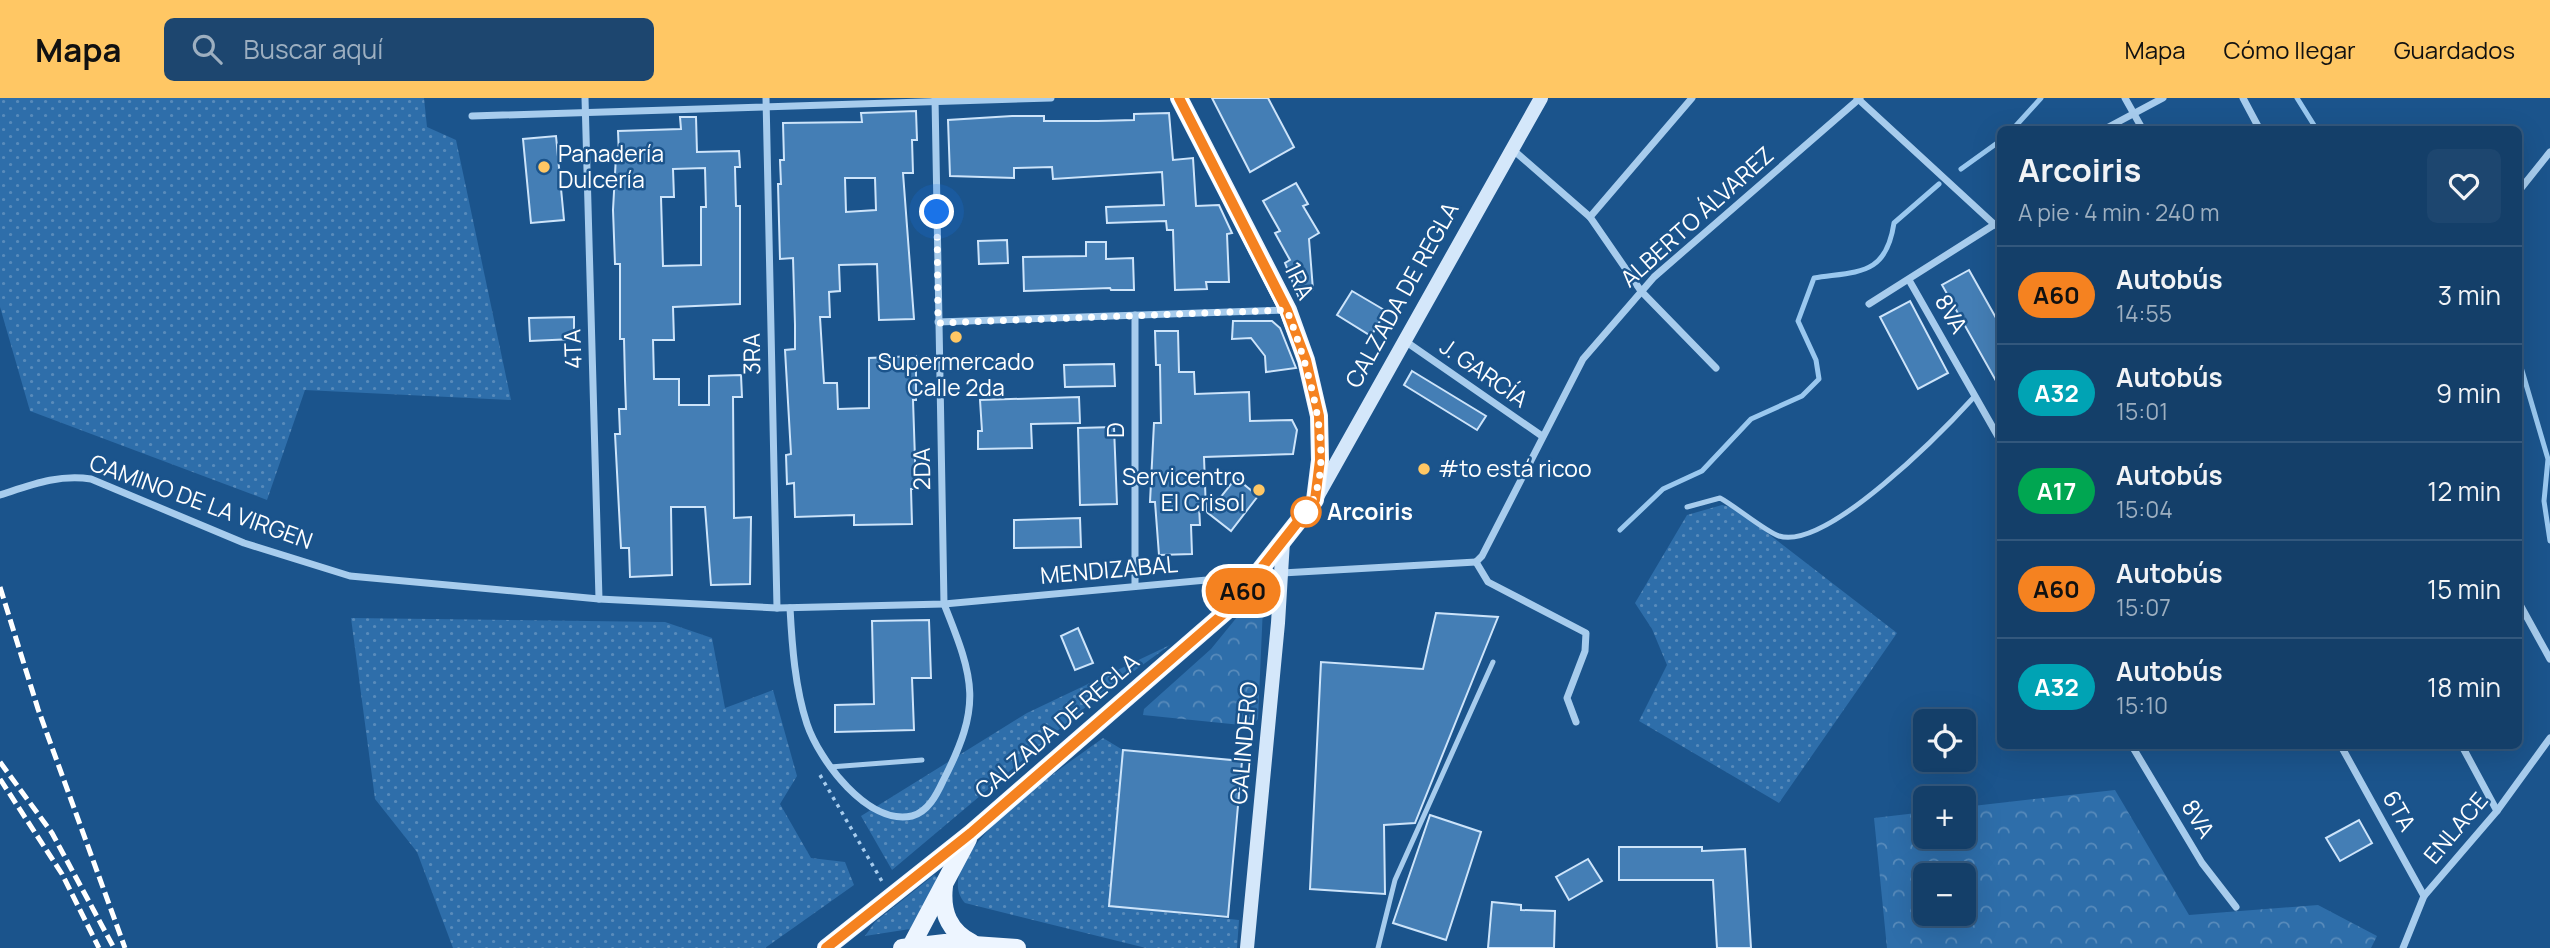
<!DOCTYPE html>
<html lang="es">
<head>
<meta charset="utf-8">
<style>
	:root { --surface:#143f69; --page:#1d466f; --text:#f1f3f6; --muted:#9dafc0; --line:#33587d; --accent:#ffc764 }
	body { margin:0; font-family:Manrope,sans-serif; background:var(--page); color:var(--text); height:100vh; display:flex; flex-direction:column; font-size:26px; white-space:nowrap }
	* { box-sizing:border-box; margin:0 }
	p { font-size:23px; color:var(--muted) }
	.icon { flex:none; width:38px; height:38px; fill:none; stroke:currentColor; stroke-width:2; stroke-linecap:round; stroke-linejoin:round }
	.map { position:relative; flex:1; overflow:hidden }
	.side { position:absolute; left:1997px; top:28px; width:525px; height:623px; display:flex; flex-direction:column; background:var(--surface); border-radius:10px; box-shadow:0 7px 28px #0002,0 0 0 2px var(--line) }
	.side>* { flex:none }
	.badge { padding:0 14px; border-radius:23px; font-size:24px; line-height:46px }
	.tools { position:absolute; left:1913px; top:611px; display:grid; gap:14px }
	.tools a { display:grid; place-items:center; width:63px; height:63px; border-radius:10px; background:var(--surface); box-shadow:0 7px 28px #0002,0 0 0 2px var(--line); font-size:35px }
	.you { position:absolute; width:35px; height:35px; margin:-18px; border:5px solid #fff; border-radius:50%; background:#1a73e8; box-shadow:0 0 0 10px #1a73e833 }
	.map>.badge { position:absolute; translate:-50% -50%; box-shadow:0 0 0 4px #fff }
	.round { display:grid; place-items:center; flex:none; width:74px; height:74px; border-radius:10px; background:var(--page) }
	.summary { display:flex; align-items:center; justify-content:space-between; height:119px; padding:0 21px }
	h1 { font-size:33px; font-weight:700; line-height:52px }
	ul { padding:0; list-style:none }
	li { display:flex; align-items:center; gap:21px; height:98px; padding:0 21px; border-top:2px solid var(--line) }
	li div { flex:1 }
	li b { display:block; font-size:26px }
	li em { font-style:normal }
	li .badge { min-width:77px; font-weight:700; text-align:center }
	header { display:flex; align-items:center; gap:42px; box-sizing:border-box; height:98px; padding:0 35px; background:var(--accent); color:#111 }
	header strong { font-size:33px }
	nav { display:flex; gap:38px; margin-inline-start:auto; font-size:24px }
	.search { width:490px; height:63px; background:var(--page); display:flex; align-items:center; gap:18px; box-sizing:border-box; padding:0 24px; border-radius:10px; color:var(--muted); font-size:26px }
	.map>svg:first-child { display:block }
</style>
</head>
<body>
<header>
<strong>Mapa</strong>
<div class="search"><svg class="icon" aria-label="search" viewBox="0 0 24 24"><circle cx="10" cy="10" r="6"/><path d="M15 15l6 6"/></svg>Buscar aquí</div>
<nav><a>Mapa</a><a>Cómo llegar</a><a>Guardados</a></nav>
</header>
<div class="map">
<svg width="2550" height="850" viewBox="0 0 2550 850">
	<defs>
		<pattern id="grass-dots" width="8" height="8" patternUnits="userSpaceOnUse" patternTransform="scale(1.75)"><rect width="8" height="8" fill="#2e6eaa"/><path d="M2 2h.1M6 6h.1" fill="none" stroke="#588bbb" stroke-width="1.8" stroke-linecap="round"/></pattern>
		<pattern id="forest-crowns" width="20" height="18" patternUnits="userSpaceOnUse" patternTransform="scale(1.75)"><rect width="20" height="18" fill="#2e6eaa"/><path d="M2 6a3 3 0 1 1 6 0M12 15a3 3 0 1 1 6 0" fill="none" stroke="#588bbb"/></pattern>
	</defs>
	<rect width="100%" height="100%" fill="#1b548c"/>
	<g fill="url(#grass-dots)">
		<polygon points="0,0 424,0 427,29 456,42 511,302 305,292 267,402 30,313 0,209"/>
		<polygon points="1722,407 1735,410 1897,535 1779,705 1639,623 1667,567 1652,531 1635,505 1687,417"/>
		<polygon points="351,520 665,524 712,540 725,610 773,592 797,678 780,706 811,760 845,764 854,787 765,850 453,850 417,754 375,701"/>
		<polygon points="1170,547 1094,602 892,772 861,718 1027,615"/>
		<path d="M 1103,640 L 1123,652 L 1109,808 L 1239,822 L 1237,850 L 1146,850 L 965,805 C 924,759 1071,664 1103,640 Z"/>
		<polygon points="934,777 938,780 910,831 865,838 875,824"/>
	</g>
	<g fill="url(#forest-crowns)" fill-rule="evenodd">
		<polygon points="1264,486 1258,621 1251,628 1143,617 1144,611 1211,551"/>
		<path d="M 2115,692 L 2189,817 L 2318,807 L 2377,838 L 2371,850 L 1887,850 L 1874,720 L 1925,714 L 1925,738 L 1964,738 L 1964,709 ZM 1925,777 L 1964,777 L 1964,816 L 1925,816 Z"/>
	</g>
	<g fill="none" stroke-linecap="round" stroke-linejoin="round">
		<g stroke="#9ac8ef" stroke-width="5">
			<polyline points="2297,0 2317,32"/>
			<polyline points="2012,32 2041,0"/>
			<polyline points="1961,71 2000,43"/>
			<polyline points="2518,259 2548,361 2544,403 2550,443"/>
			<path d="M 1620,432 L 1663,391 L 1702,373 L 1751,321 L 1802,298 L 1819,281 L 1816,262 L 1798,223 L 1814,180 C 1859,173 1886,178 1894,125 L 1939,86"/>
		</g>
	</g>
	<g fill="#447eb5" stroke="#cde4fa" stroke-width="2" fill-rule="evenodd">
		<polygon points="1212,0 1268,0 1294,49 1250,74"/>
		<path d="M 916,13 L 917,42 L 912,42 L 913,75 L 903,75 L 914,221 L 879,222 L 877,166 L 839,167 L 840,193 L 829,194 L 830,219 L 820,219 L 824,285 L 837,285 L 838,311 L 869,310 L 869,260 L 916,258 L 916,302 L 913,302 L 916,391 L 911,391 L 912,426 L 854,427 L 854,417 L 795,419 L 794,385 L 787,386 L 786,357 L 791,356 L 785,252 L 795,251 L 795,227 L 793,160 L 780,161 L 778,86 L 781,86 L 780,62 L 784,62 L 783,25 L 862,24 L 861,15 ZM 845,80 L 875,80 L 876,112 L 846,114 Z"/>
		<polygon points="1169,15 1173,62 1193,60 1196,108 1219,107 1232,135 1227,136 1229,184 1206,184 1207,191 1175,192 1173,132 1167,132 1166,123 1107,125 1106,109 1164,107 1162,74 1053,81 1052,69 1014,70 1014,80 950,78 948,22 1012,18 1044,18 1044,23 1098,23 1134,22 1134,16"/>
		<path d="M 680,19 L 696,19 L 697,54 L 739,53 L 740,69 L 735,69 L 736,108 L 740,108 L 740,206 L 673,209 L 674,242 L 653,242 L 654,281 L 679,281 L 679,307 L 709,307 L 709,278 L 741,277 L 742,299 L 733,299 L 734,420 L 751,419 L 750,486 L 711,487 L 705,409 L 671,409 L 672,477 L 630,479 L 629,450 L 621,450 L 615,336 L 620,336 L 619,311 L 626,311 L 625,282 L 624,241 L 620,241 L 620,166 L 615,166 L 613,112 L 616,58 L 619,58 L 618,33 L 681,31 ZM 705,70 L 706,109 L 701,109 L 701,167 L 663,168 L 661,99 L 674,99 L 673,71 Z"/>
		<polygon points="556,38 564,122 531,125 523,41"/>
		<polygon points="1296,85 1308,106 1303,108 1319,135 1309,141 1313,192 1299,200 1285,165 1290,162 1275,135 1280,133 1263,103"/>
		<polygon points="1007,142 1008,165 979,166 978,143"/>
		<polygon points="1086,144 1106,144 1106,161 1133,160 1134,192 1111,192 1110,190 1024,193 1023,159 1086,158"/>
		<polygon points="1969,172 2000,227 2000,290 1942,187"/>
		<polygon points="1352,193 1386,213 1371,238 1337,217"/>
		<polygon points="1910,203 1948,275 1918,291 1880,219"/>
		<polygon points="574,219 574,241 530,243 529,220"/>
		<polygon points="1233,223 1272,223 1280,230 1296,270 1266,274 1265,258 1251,240 1232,241"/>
		<polygon points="1155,233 1178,233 1179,274 1194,274 1195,296 1249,294 1250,323 1292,322 1297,332 1293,356 1204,359 1206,413 1199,408 1200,427 1191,427 1192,456 1159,457 1155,404 1150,404 1154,325 1161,325 1160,267 1156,267"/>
		<polygon points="1114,266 1115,288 1065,289 1064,267"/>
		<polygon points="1412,273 1486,318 1477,332 1404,287"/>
		<polygon points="1079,299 1080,325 1031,326 1032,350 978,351 978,333 982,333 980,302"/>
		<polygon points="1114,329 1117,406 1080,407 1078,330"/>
		<polygon points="1236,380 1258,398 1231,433 1208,415"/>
		<polygon points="1080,420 1081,449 1014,450 1014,422"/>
		<polygon points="1436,515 1498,519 1415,725 1384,727 1385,796 1310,791 1321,564 1423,571"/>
		<polygon points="929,522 931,580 912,580 914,632 835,634 835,607 874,606 872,523"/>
		<polygon points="1078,530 1093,565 1075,572 1061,538"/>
		<polygon points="1123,652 1242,663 1228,819 1109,808"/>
		<polygon points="1430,717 1481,734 1446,842 1393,825"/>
		<polygon points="2359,722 2372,745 2340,763 2326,740"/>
		<polygon points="1619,749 1702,749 1702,753 1745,751 1751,850 1717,850 1713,782 1619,782"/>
		<polygon points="1588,761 1602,783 1569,802 1556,779"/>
		<polygon points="1492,804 1521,807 1521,812 1555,813 1554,850 1488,850"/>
	</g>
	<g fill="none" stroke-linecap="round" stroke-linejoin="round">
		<polyline stroke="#a7cced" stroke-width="3.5" stroke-dasharray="3.5 5" stroke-linecap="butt" points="820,677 883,785"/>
		<g stroke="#a7cced" stroke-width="5">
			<path d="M 1687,409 L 1720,400 C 1735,408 1766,434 1779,438 C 1827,453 1944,332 1975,298"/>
			<polyline points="830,669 922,662"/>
			<polyline points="1378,850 1395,782 1493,564"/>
		</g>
		<g stroke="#a7cced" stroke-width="7">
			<polyline points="585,0 599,501"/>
			<polyline points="766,0 777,510"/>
			<polyline points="1857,0 1995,127"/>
			<polyline points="2125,0 2143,32"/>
			<polyline points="2243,0 2260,32"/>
			<polyline points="472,18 1051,0"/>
			<polyline points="2103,32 2163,0"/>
			<polyline points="1512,51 1590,119 1641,193 1716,270"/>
			<polyline points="2518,94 2550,54"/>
			<polyline points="1590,119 1692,0"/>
			<polyline points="1909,182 2000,342"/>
			<polyline points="1869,206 2000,123"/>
			<polyline points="1135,217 1135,488"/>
			<polyline points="938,224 1287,212"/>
			<polyline points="1405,243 1542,338"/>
			<path d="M 0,397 C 31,387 58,376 91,381 L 244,445 L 350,478 L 599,501 L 777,510 L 944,506 L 1282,475 L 1476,464"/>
			<polyline points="1476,464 1482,458 1583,261 1654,179 1860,0"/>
			<polyline points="1476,464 1488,484 1586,535 1585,553 1567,600 1576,624"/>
			<polyline points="2518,503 2550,561"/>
			<path d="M 790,510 C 792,547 795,590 807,626 C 819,662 868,728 912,718 C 928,714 937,696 943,683 C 982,607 975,583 944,506 L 935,0"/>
			<polyline points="2132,648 2202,765 2236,809"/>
			<polyline points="2341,648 2424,798"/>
			<polyline points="2462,648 2497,713"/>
			<polyline points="2403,850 2424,798 2497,713 2550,640"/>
		</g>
		<g stroke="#d4e7fa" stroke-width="14">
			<polyline points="1317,399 1541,0"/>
			<polyline points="1247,850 1278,525 1283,443"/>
		</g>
		<g stroke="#edf5ff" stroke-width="18">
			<path d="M 944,788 C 941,814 949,833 972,845"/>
			<polyline points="826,850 971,735 1230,510 1315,402 1320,362 1319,318 1306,262 1288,212 1179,0"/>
			<polyline points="902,850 945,845 1017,850"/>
			<polyline points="910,850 968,741"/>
		</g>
		<g stroke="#fff" stroke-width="5" stroke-dasharray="12 5" stroke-linecap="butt">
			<polyline points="0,489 38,611 125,850"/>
			<polyline points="0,664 52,735 114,850"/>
			<polyline points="0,681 62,776 99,850"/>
		</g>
	</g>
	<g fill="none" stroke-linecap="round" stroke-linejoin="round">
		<defs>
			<polyline id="line" points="826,850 971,735 1230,510 1315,402 1320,362 1319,318 1306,262 1287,212 1179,0"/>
		</defs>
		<use href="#line" stroke="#fff" stroke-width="16"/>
		<use href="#line" stroke="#f58220" stroke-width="10"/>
		<path stroke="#fff" stroke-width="7" stroke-dasharray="0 12.6" d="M 937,114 L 938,225 L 1287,212 C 1306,263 1341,367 1306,414"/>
	</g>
	<g fill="#ffc764" stroke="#1b548c" stroke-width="2.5">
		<circle cx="544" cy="69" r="7"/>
		<circle cx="956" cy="239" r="7"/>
		<circle cx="1424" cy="371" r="7"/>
		<circle cx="1259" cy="392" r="7"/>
	</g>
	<circle fill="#fff" stroke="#f58220" stroke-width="3.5" cx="1306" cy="414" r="14"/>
	<g text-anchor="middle" stroke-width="5" stroke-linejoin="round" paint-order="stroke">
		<g font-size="23" fill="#fff" stroke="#1b548c" text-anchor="start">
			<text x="558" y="64">Panadería<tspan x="558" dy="26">Dulcería</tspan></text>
			<text x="956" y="272" text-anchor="middle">Supermercado<tspan x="956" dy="26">Calle 2da</tspan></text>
			<text x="1438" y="379">#to está ricoo</text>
			<text x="1245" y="387" text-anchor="end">Servicentro<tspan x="1245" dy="26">El Crisol</tspan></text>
		</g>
		<g font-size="23" fill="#fff" stroke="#1b548c">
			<text transform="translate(1697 119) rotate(-42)" y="8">ALBERTO ÁLVAREZ</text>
			<text transform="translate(1299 183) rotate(64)" y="8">1RA</text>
			<text transform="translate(1402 197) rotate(-61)" y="8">CALZADA DE REGLA</text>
			<text transform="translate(1951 216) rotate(60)" y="8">8VA</text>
			<text transform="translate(573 251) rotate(-92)" y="8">4TA</text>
			<text transform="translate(752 256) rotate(-91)" y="8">3RA</text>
			<text transform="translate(1484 275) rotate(35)" y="8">J. GARCÍA</text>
			<text transform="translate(1116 332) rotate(-90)" y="8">D</text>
			<text transform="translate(922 371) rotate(-91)" y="8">2DA</text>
			<text transform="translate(201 404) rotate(20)" y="8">CAMINO DE LA VIRGEN</text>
			<text transform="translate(1109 472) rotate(-5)" y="8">MENDIZABAL</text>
			<text transform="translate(1057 628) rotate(-41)" y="8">CALZADA DE REGLA</text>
			<text transform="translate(1244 645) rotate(-85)" y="8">CALINDERO</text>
			<text transform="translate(2399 713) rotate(61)" y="8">6TA</text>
			<text transform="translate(2198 721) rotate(59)" y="8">8VA</text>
			<text transform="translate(2456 730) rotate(-50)" y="8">ENLACE</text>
		</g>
		<g font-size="23" font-weight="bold" fill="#fff" stroke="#1b548c" text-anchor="start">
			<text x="1327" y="422">Arcoiris</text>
		</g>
	</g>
</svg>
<div class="tools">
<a><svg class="icon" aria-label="locate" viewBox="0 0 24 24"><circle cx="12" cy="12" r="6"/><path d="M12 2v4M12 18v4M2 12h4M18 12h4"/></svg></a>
<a>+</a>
<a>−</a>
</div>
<div class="you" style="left:937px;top:114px"></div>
<b class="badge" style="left:1243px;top:493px;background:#f58220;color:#111">A60</b>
<section class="side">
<div class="summary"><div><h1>Arcoiris</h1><p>A pie · 4 min · 240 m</p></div><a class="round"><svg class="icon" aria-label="heart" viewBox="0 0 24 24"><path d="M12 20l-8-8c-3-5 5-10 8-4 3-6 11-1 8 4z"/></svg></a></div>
<ul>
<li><span class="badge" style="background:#f58220;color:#111">A60</span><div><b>Autobús</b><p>14:55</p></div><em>3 min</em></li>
<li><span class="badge" style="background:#00a3b4;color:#fff">A32</span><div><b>Autobús</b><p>15:01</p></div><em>9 min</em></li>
<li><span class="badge" style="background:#00a651;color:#fff">A17</span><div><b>Autobús</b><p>15:04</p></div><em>12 min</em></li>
<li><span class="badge" style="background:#f58220;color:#111">A60</span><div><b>Autobús</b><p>15:07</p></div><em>15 min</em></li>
<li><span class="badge" style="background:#00a3b4;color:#fff">A32</span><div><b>Autobús</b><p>15:10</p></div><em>18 min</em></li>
</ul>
</section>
</div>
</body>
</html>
